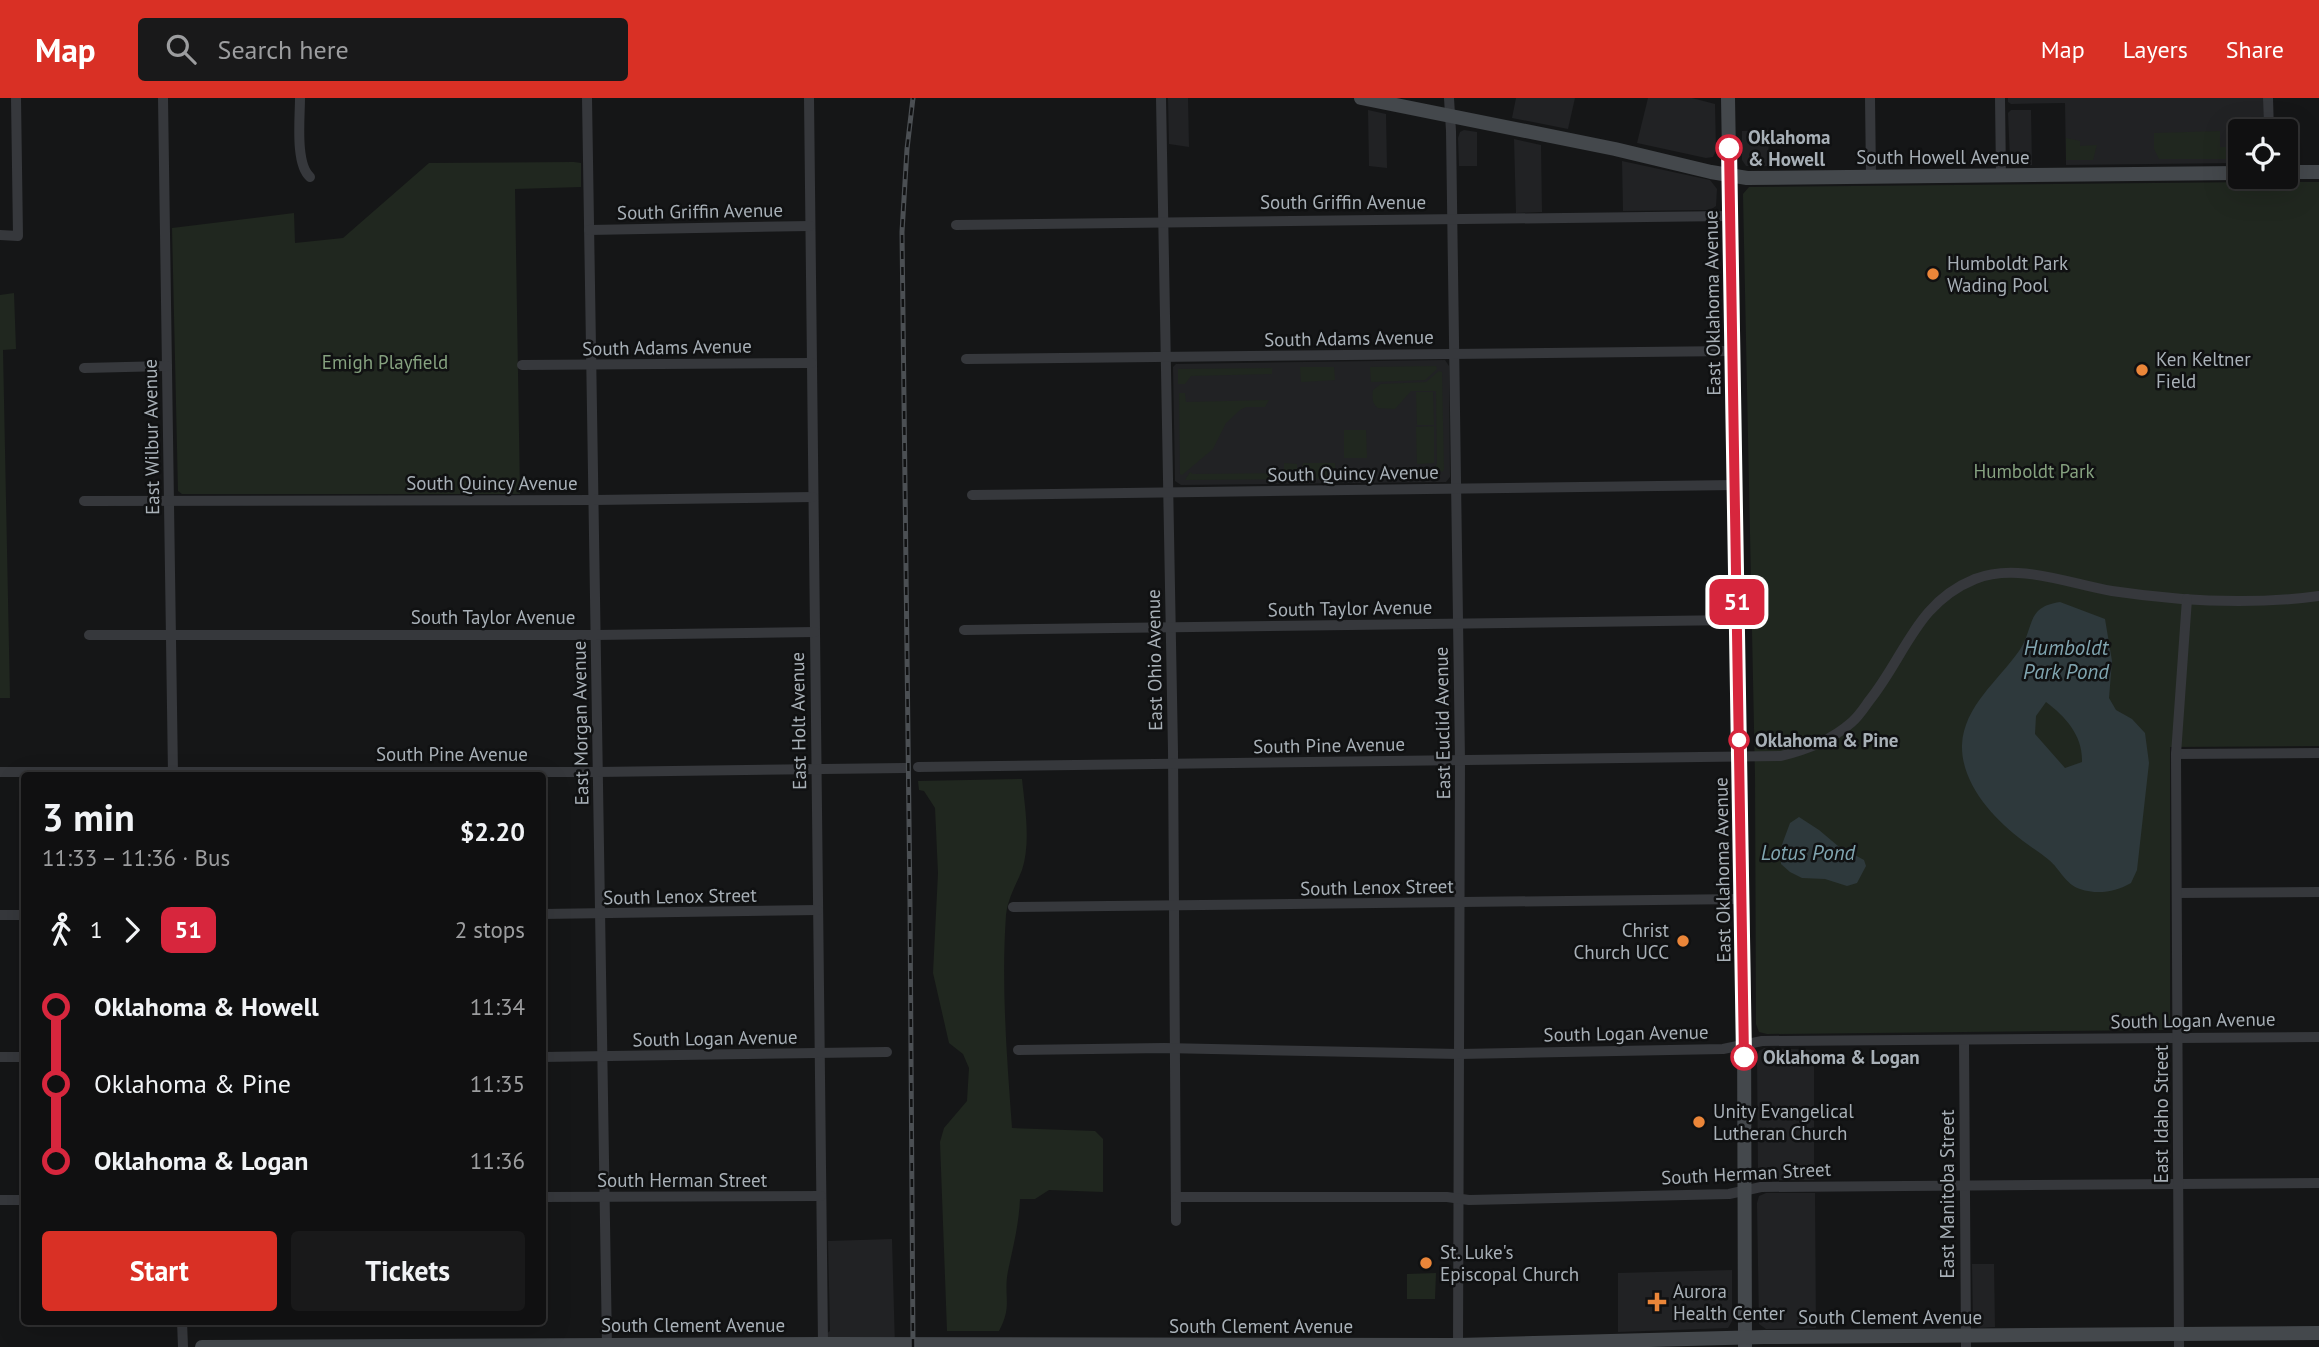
<!DOCTYPE html>
<html lang="en">
<head>
<meta charset="utf-8">
<style>
	:root { --surface:#101011; --page:#19191a; --text:#f1f3f6; --muted:#9c9d9f; --line:#303031; --accent:#d93025 }
	body { margin:0; font-family:"PT Sans",sans-serif; background:var(--page); color:var(--text); height:100vh; display:flex; flex-direction:column; font-size:26px; white-space:nowrap }
	* { box-sizing:border-box; margin:0 }
	p { font-size:23px; color:var(--muted) }
	.icon { flex:none; width:38px; height:38px; fill:none; stroke:currentColor; stroke-width:2; stroke-linecap:round; stroke-linejoin:round }
	.map { position:relative; flex:1; overflow:hidden }
	.details { position:absolute; left:21px; top:674px; width:525px; height:553px; display:flex; flex-direction:column; background:var(--surface); border-radius:7px; box-shadow:0 7px 28px #0002,0 0 0 2px var(--line) }
	.details>* { flex:none }
	.badge { padding:0 14px; border-radius:10px; font-size:24px; line-height:46px }
	.buttons { position:absolute; left:2228px; top:21px; display:grid; gap:14px }
	.buttons a { display:grid; place-items:center; width:70px; height:70px; border-radius:7px; background:var(--surface); box-shadow:0 7px 28px #0002,0 0 0 2px var(--line); font-size:35px }
	.map>.badge { position:absolute; translate:-50% -50%; box-shadow:0 0 0 4px #fff }
	.legs { display:flex; align-items:center; gap:10px; height:77px; padding:0 21px; font-size:23px }
	.legs p { margin-inline-start:auto }
	.headline { display:flex; align-items:center; justify-content:space-between; height:119px; padding:0 21px }
	h1 { font-size:38px; font-weight:800; line-height:52px }
	.action { display:flex; gap:14px; margin-top:auto; padding:14px 21px }
	.action a { flex:1; height:80px; border-radius:7px; background:var(--accent); color:#fff; font-size:28px; font-weight:800; line-height:80px; text-align:center }
	.action a+a { background:var(--page); color:var(--text) }
	ul { padding:0 21px; list-style:none }
	li { display:flex; align-items:center; gap:24px; height:77px; font-size:26px }
	li i { display:grid; place-items:center; width:10px; height:100%; margin:0 9px; background:currentColor }
	li i::after { content:''; width:18px; height:18px; margin:-9px; border:5px solid; border-radius:50%; background:var(--surface) }
	li p { margin-inline-start:auto }
	li:first-child i { background:linear-gradient(#0000 50%,currentColor 0) }
	li:last-child i { background:linear-gradient(currentColor 50%,#0000 0) }
	header { display:flex; align-items:center; gap:42px; box-sizing:border-box; height:98px; padding:0 35px; background:var(--accent); color:#fff }
	header strong { font-size:33px }
	nav { display:flex; gap:38px; margin-inline-start:auto; font-size:24px }
	.search { width:490px; height:63px; background:var(--page); display:flex; align-items:center; gap:18px; box-sizing:border-box; padding:0 24px; border-radius:7px; color:var(--muted); font-size:26px }
	.map>svg:first-child { display:block }
</style>
</head>
<body>
<header>
<strong>Map</strong>
<div class="search"><svg class="icon" aria-label="search" viewBox="0 0 24 24"><circle cx="10" cy="10" r="6"/><path d="M15 15l6 6"/></svg>Search here</div>
<nav><a>Map</a><a>Layers</a><a>Share</a></nav>
</header>
<div class="map">
<svg width="2319" height="1249" viewBox="0 0 2319 1249">
	<rect width="100%" height="100%" fill="#151617"/>
	<g fill="#212224">
		<polygon points="1168,0 1188,0 1189,49 1169,46"/>
		<polygon points="1516,0 1575,0 1568,31 1512,20"/>
		<polygon points="1648,0 1692,0 1715,6 1716,52 1713,59 1706,60 1637,45"/>
		<polygon points="2008,0 2263,0 2264,33 2240,33 2240,65 2066,67 2065,5 2011,6 2008,4"/>
		<polygon points="1368,12 1386,16 1387,70 1369,68"/>
		<polygon points="2011,12 2031,12 2032,67 2015,67 2010,63 2008,15"/>
		<polygon points="1464,32 1477,34 1477,68 1459,68 1458,40 1460,34"/>
		<polygon points="1768,32 1769,68 1746,68 1742,62 1742,33"/>
		<polygon points="1514,41 1541,47 1542,114 1516,115"/>
		<polygon points="1622,63 1710,82 1717,91 1716,108 1710,112 1623,113"/>
		<polygon points="1445,262 1449,268 1450,379 1446,384 1181,387 1175,383 1173,269 1176,266"/>
		<polygon points="1764,950 1814,952 1814,1082 1765,1082 1758,1077 1757,958 1759,953"/>
		<polygon points="1766,1095 1815,1095 1816,1230 1766,1231 1759,1226 1757,1105 1759,1098"/>
		<polygon points="892,1141 895,1249 813,1246 830,1233 828,1143"/>
		<polygon points="1972,1166 1994,1166 1995,1229 1979,1230 1973,1225"/>
		<polygon points="1732,1172 1732,1223 1728,1230 1618,1234 1618,1175"/>
	</g>
	<g fill="#20271f">
		<polygon points="2220,33 2220,49 2240,49 2240,61 2159,61 2154,51 2154,35"/>
		<polygon points="2066,40 2080,43 2080,48 2097,47 2093,62 2066,62"/>
		<polygon points="574,64 581,65 581,89 515,91 520,396 182,396 178,393 172,130 294,115 295,145 343,140 429,65"/>
		<polygon points="2286,81 2288,84 2319,84 2319,648 2170,649 2170,929 2164,932 1767,936 1759,934 1756,926 1755,678 1743,96 1749,89 2253,84 2256,82"/>
		<polygon points="14,195 16,251 3,252 10,600 0,600 0,197"/>
		<polygon points="1436,268 1437,271 1425,282 1371,284 1370,269"/>
		<polygon points="1300,269 1334,269 1335,282 1301,284"/>
		<polygon points="1272,270 1272,276 1191,278 1185,286 1178,286 1178,271"/>
		<path d="M 1439,273 L 1442,274 L 1444,372 L 1442,374 L 1435,369 L 1437,366 L 1436,293 L 1411,293 L 1395,311 L 1378,310 C 1372,306 1372,299 1373,292 L 1381,286 L 1426,284 Z"/>
		<polygon points="1416,294 1433,294 1434,327 1417,327"/>
		<polygon points="1179,295 1185,295 1186,304 1269,302 1265,309 1246,309 1240,312 1226,325 1213,351 1182,377 1180,376"/>
		<polygon points="1434,328 1434,365 1417,366 1416,329"/>
		<polygon points="1344,332 1366,332 1367,360 1344,360"/>
		<polygon points="1284,365 1297,366 1297,381 1185,382 1190,374 1193,376 1284,375"/>
		<polygon points="1303,365 1335,365 1336,381 1301,381"/>
		<path d="M 1022,681 C 1025,710 1031,744 1022,772 C 1016,787 1008,800 1006,817 C 1001,888 1007,960 1012,1030 L 1095,1033 L 1103,1041 L 1103,1094 L 1049,1092 L 1035,1101 L 1020,1101 C 1019,1126 1013,1149 1008,1173 C 1003,1199 1013,1207 999,1233 L 947,1233 L 940,1044 L 944,1030 L 967,1003 L 969,970 L 963,956 L 949,945 L 933,875 L 938,775 L 935,710 L 924,693 L 919,692 L 918,683 Z"/>
		<polygon points="1436,1175 1435,1201 1407,1201 1407,1176"/>
	</g>
	<g fill="#2e393c" fill-rule="evenodd">
		<path d="M 2060,504 L 2105,521 L 2112,563 L 2109,600 L 2116,612 L 2132,621 L 2145,635 L 2149,665 L 2137,772 L 2131,785 C 2115,794 2098,797 2080,791 C 2065,786 2060,771 2049,762 C 2041,755 2032,750 2023,743 C 1994,721 1961,686 1962,647 C 1964,608 1998,583 2019,553 C 2035,530 2025,509 2060,504 ZM 2046,604 C 2066,619 2083,638 2082,664 L 2065,670 L 2035,636 L 2036,618 Z"/>
		<polygon points="1799,719 1819,732 1838,748 1864,762 1866,768 1857,785 1847,788 1825,781 1802,780 1790,774 1781,766 1780,752 1790,725"/>
	</g>
	<g fill="none" stroke-linecap="round" stroke-linejoin="round">
		<g stroke="#36383c" stroke-width="10">
			<polyline points="163,0 173,677"/>
			<path d="M 300,0 C 300,20 295,66 310,79"/>
			<polyline points="587,0 607,1249"/>
			<polyline points="809,0 823,1246"/>
			<polyline points="1161,0 1173,653 1176,1123"/>
			<polyline points="1449,0 1451,33 1460,662 1458,1249"/>
			<polyline points="1870,0 1871,78"/>
			<polyline points="2000,0 2001,78"/>
			<polyline points="2268,0 2269,33"/>
			<polyline points="956,127 1730,118"/>
			<polyline points="589,132 810,128"/>
			<polyline points="0,137 18,138 16,0"/>
			<polyline points="966,261 1733,253"/>
			<polyline points="522,267 812,265"/>
			<polyline points="84,270 167,268"/>
			<polyline points="972,397 1735,387"/>
			<polyline points="84,403 594,402 813,399"/>
			<polyline points="964,532 1737,522"/>
			<polyline points="89,537 596,537 815,534"/>
			<polyline points="2176,656 2319,655"/>
			<path d="M 918,669 L 1781,658 C 1808,651 1832,642 1852,624 C 1859,618 1864,610 1869,603 C 1906,557 1916,505 1975,481 C 2017,464 2070,486 2112,493 C 2179,503 2252,507 2319,498"/>
			<polyline points="0,674 598,674 905,670"/>
			<polyline points="2177,795 2319,794"/>
			<polyline points="1013,809 1742,801"/>
			<polyline points="542,816 818,812"/>
			<polyline points="0,817 24,817"/>
			<polyline points="1964,942 1966,1249"/>
			<polyline points="1018,952 1164,950 1459,956 1723,951 1762,943 2319,939"/>
			<polyline points="0,959 24,959"/>
			<polyline points="542,959 887,954"/>
			<polyline points="542,1099 821,1098"/>
			<polyline points="1176,1099 1447,1099 1469,1102 1729,1096 1761,1089 2319,1085"/>
			<polyline points="0,1102 24,1102"/>
			<polyline points="182,1223 183,1249"/>
			<polyline points="2179,1249 2176,656 2187,501"/>
		</g>
		<g stroke="#44484c" stroke-width="14">
			<polyline points="1361,0 1615,51 1711,74 1747,80 2240,75"/>
			<polyline points="1728,0 1744,919 1745,1248"/>
			<polyline points="2286,74 2319,74"/>
			<polyline points="202,1249 823,1246 1458,1247 1764,1239 2319,1235"/>
		</g>
		<defs>
			<polyline id="rail" points="913,1249 910,807 902,134 907,51 913,0"/>
		</defs>
		<use href="#rail" stroke="#4b4f53" stroke-width="5"/>
		<use href="#rail" stroke="#101112" stroke-width="2.5" stroke-dasharray="8" stroke-linecap="butt"/>
	</g>
	<g fill="none" stroke-linecap="round" stroke-linejoin="round">
		<defs>
			<polyline id="line-1" points="1729,50 1744,959"/>
		</defs>
		<use href="#line-1" stroke="#fff" stroke-width="16"/>
		<use href="#line-1" stroke="#d7263d" stroke-width="10"/>
	</g>
	<g fill="#fff" stroke="#d7263d" stroke-width="3.5">
		<circle cx="1729" cy="50" r="12"/>
		<circle cx="1739" cy="642" r="9"/>
		<circle cx="1744" cy="959" r="12"/>
	</g>
	<g fill="#eb8639" stroke="#101112" stroke-width="2.5">
		<circle cx="1933" cy="176" r="7"/>
		<circle cx="2142" cy="272" r="7"/>
		<circle cx="1683" cy="843" r="7"/>
		<circle cx="1699" cy="1024" r="7"/>
		<circle cx="1426" cy="1165" r="7"/>
		<path d="M1653.5 1193.5h7v7h7v7h-7v7h-7v-7h-7v-7h7z"/>
	</g>
	<g text-anchor="middle" stroke-width="5" stroke-linejoin="round" paint-order="stroke">
		<g font-size="19" font-weight="bold" fill="#a8b0b7" stroke="#101112" text-anchor="start">
			<text x="1748" y="46">Oklahoma<tspan x="1748" dy="22">&amp; Howell</tspan></text>
			<text x="1755" y="649">Oklahoma &amp; Pine</text>
			<text x="1763" y="966">Oklahoma &amp; Logan</text>
		</g>
		<g font-size="19" fill="#a8b0b7" stroke="#101112">
			<text x="1943" y="66">South Howell Avenue</text>
			<text x="1343" y="111">South Griffin Avenue</text>
			<text transform="translate(700 113) rotate(-1)" y="7">South Griffin Avenue</text>
			<text transform="translate(1712 205) rotate(-91)" y="7">East Oklahoma Avenue</text>
			<text transform="translate(1349 240) rotate(-1)" y="7">South Adams Avenue</text>
			<text transform="translate(667 249) rotate(-1)" y="7">South Adams Avenue</text>
			<text transform="translate(151 339) rotate(-91)" y="7">East Wilbur Avenue</text>
			<text transform="translate(1353 375) rotate(-1)" y="7">South Quincy Avenue</text>
			<text x="492" y="392">South Quincy Avenue</text>
			<text transform="translate(1350 510) rotate(-1)" y="7">South Taylor Avenue</text>
			<text x="493" y="526">South Taylor Avenue</text>
			<text transform="translate(1154 562) rotate(-91)" y="7">East Ohio Avenue</text>
			<text transform="translate(798 623) rotate(-91)" y="7">East Holt Avenue</text>
			<text transform="translate(580 625) rotate(-91)" y="7">East Morgan Avenue</text>
			<text transform="translate(1442 625) rotate(-91)" y="7">East Euclid Avenue</text>
			<text transform="translate(1329 647) rotate(-1)" y="7">South Pine Avenue</text>
			<text x="452" y="663">South Pine Avenue</text>
			<text transform="translate(1722 772) rotate(-91)" y="7">East Oklahoma Avenue</text>
			<text transform="translate(1377 789) rotate(-1)" y="7">South Lenox Street</text>
			<text transform="translate(680 798) rotate(-1)" y="7">South Lenox Street</text>
			<text transform="translate(2193 922) rotate(-1)" y="7">South Logan Avenue</text>
			<text transform="translate(1626 935) rotate(-1)" y="7">South Logan Avenue</text>
			<text transform="translate(715 940) rotate(-1)" y="7">South Logan Avenue</text>
			<text transform="translate(2161 1016) rotate(-90)" y="7">East Idaho Street</text>
			<text transform="translate(1746 1075) rotate(-3)" y="7">South Herman Street</text>
			<text x="682" y="1089">South Herman Street</text>
			<text transform="translate(1947 1096) rotate(-90)" y="7">East Manitoba Street</text>
			<text x="1890" y="1226">South Clement Avenue</text>
			<text x="693" y="1234">South Clement Avenue</text>
			<text x="1261" y="1235">South Clement Avenue</text>
		</g>
		<g font-size="19" fill="#a8b0b7" stroke="#101112" text-anchor="start">
			<text x="1947" y="172">Humboldt Park<tspan x="1947" dy="22">Wading Pool</tspan></text>
			<text x="2156" y="268">Ken Keltner<tspan x="2156" dy="22">Field</tspan></text>
			<text x="1669" y="839" text-anchor="end">Christ<tspan x="1669" dy="22">Church UCC</tspan></text>
			<text x="1713" y="1020">Unity Evangelical<tspan x="1713" dy="22">Lutheran Church</tspan></text>
			<text x="1440" y="1161">St. Luke's<tspan x="1440" dy="22">Episcopal Church</tspan></text>
			<text x="1673" y="1200">Aurora<tspan x="1673" dy="22">Health Center</tspan></text>
		</g>
		<g font-size="19" fill="#85a17f" stroke="#101112">
			<text x="385" y="271">Emigh Playfield</text>
			<text x="2034" y="380">Humboldt Park</text>
		</g>
		<g font-size="21" font-style="italic" fill="#80a5b0" stroke="#101112">
			<text x="2066" y="557">Humboldt<tspan x="2066" dy="24">Park Pond</tspan></text>
			<text x="1808" y="762">Lotus Pond</text>
		</g>
	</g>
</svg>
<div class="buttons">
<a><svg class="icon" aria-label="locate" viewBox="0 0 24 24"><circle cx="12" cy="12" r="6"/><path d="M12 2v4M12 18v4M2 12h4M18 12h4"/></svg></a>
</div>
<b class="badge" style="left:1737px;top:504px;background:#d7263d;color:#fff">51</b>
<section class="details">
<div class="headline"><div><h1>3 min</h1><p>11:33 – 11:36 · Bus</p></div><b>$2.20</b></div>
<div class="legs"><svg class="icon" aria-label="walk" viewBox="0 0 24 24"><circle cx="13" cy="4" r="2"/><path d="M13 8l-2 6 4 7M11 14l-3 7M7 12l3-4h3l4 4"/></svg>1<svg class="icon" aria-label="forward" viewBox="0 0 24 24"><path d="M9 5l7 7-7 7"/></svg><b class="badge" style="background:#d7263d;color:#fff">51</b><p>2 stops</p></div>
<ul>
<li><i style="color:#d7263d"></i><b>Oklahoma &amp; Howell</b><p>11:34</p></li>
<li><i style="color:#d7263d"></i><span>Oklahoma &amp; Pine</span><p>11:35</p></li>
<li><i style="color:#d7263d"></i><b>Oklahoma &amp; Logan</b><p>11:36</p></li>
</ul>
<div class="action"><a>Start</a><a>Tickets</a></div>
</section>
</div>
</body>
</html>
